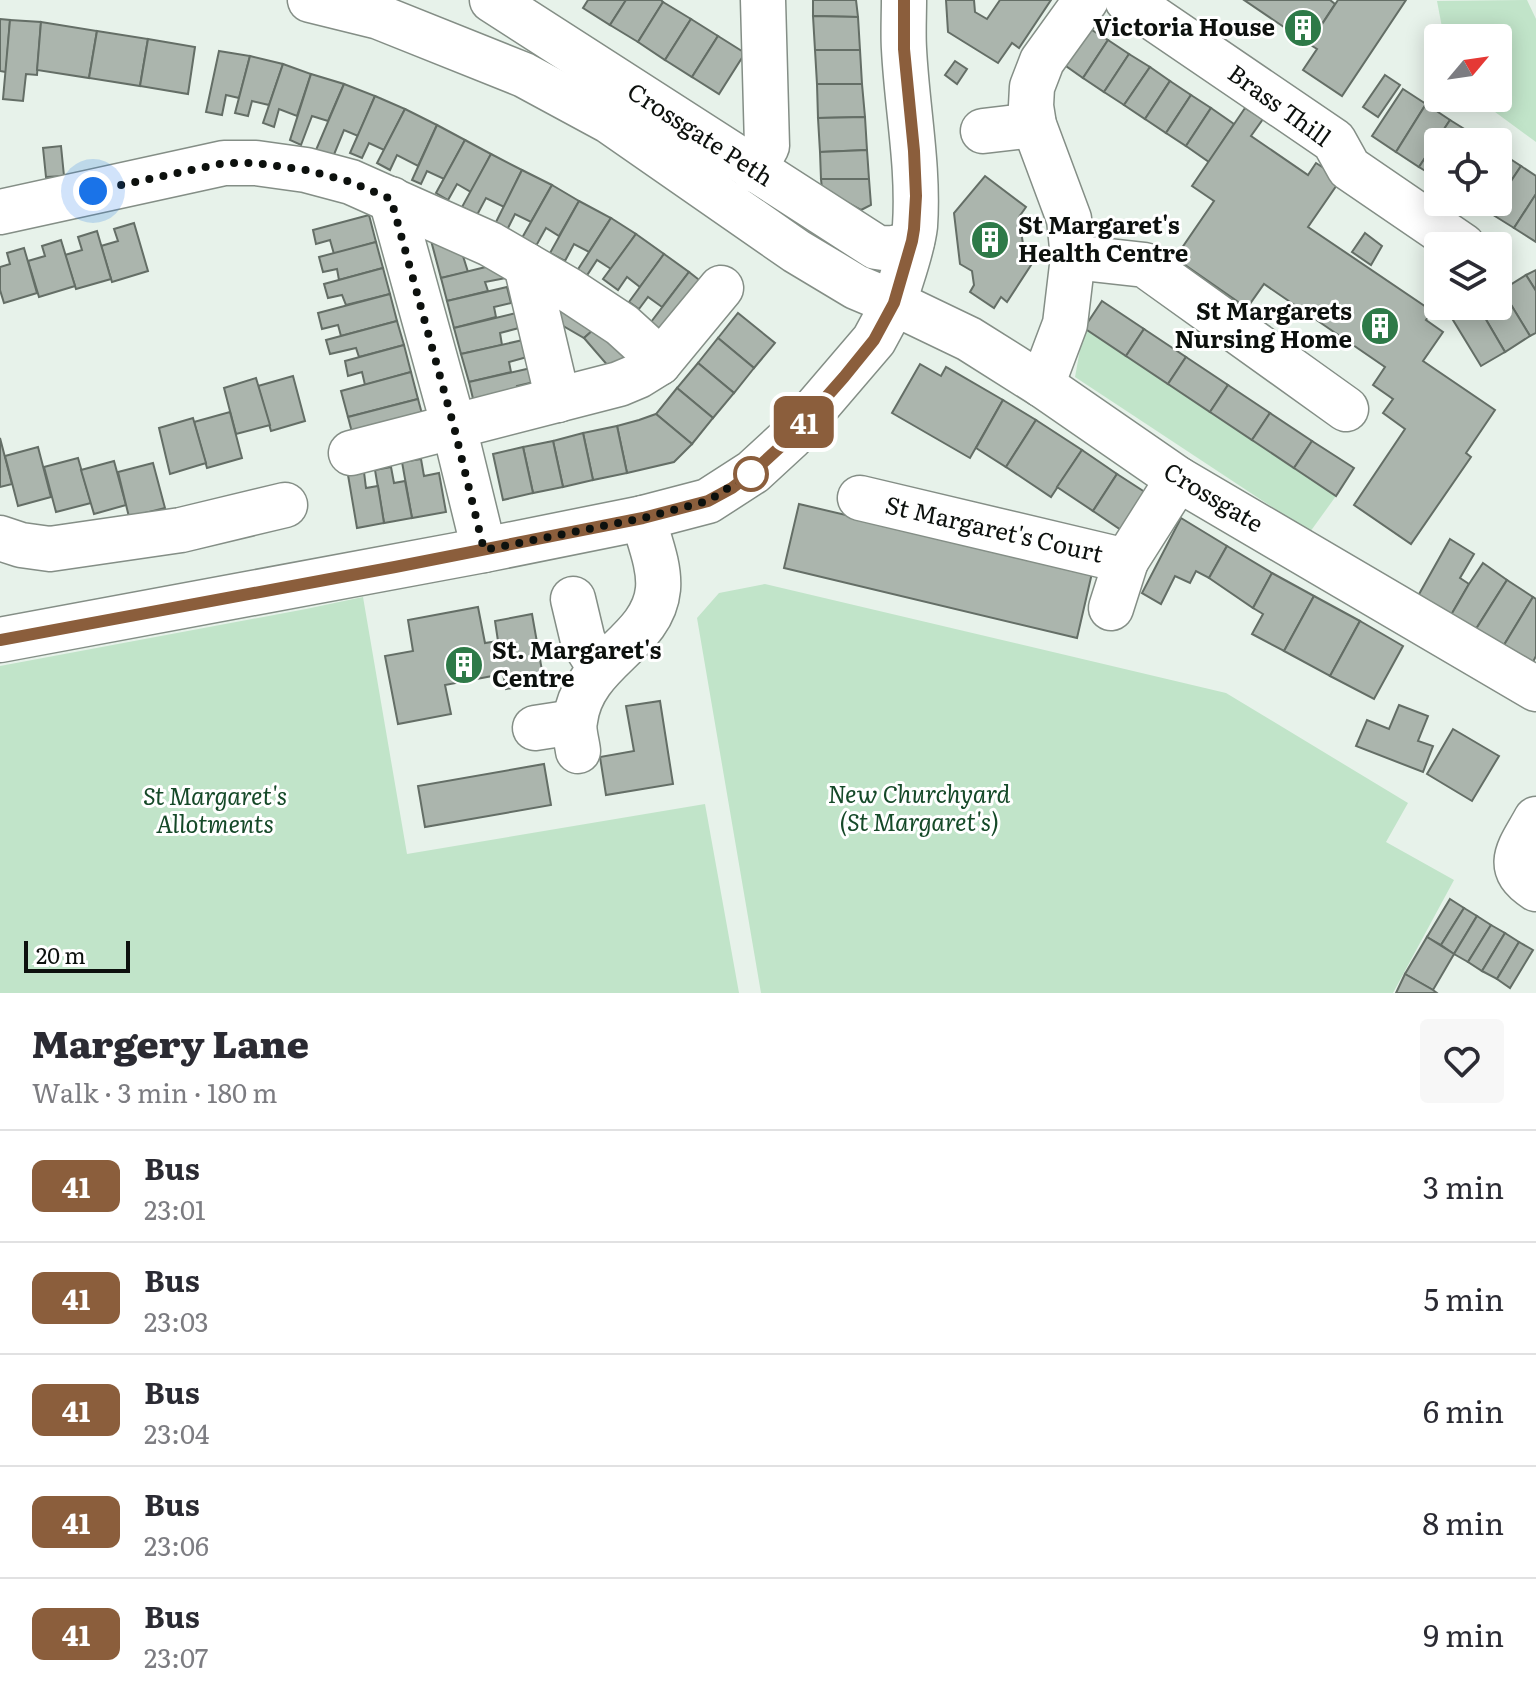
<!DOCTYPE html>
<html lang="en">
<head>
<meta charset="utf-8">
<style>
	:root { --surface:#fff; --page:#f7f7f7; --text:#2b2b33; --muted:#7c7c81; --line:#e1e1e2 }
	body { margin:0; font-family:Literata,serif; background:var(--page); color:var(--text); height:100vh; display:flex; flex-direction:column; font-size:30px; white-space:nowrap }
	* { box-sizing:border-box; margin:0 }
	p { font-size:26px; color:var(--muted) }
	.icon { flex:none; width:44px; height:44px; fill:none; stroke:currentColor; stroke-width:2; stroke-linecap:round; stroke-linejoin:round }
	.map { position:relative; height:993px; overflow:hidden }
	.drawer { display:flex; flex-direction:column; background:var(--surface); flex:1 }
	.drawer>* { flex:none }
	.badge { padding:0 16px; border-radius:12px; font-size:28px; line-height:52px }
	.needle { width:52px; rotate:61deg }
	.buttons { position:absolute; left:1424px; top:24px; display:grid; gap:16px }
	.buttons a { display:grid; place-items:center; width:88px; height:88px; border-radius:8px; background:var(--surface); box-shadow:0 4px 20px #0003; font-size:40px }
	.scale { position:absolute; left:24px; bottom:20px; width:106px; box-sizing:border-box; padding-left:8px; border:4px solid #0d110e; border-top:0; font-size:22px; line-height:28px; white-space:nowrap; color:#0d110e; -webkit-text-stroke:6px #fff; paint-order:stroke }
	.you { position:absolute; width:40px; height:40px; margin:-20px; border:6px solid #fff; border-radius:50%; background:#1a73e8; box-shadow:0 0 0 12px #1a73e833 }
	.map>.badge { position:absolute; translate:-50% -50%; box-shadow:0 0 0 4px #fff }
	.round { display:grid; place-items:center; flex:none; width:84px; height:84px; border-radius:8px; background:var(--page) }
	.headline { display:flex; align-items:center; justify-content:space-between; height:136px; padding:0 32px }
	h1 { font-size:38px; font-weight:800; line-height:60px }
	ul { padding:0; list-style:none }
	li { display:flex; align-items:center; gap:24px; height:112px; padding:0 32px; border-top:2px solid var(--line) }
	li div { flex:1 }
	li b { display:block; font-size:30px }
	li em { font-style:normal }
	li .badge { min-width:88px; font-weight:700; text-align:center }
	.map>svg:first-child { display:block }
</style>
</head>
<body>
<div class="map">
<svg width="1536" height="993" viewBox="0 0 1536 993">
	<rect width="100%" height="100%" fill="#e7f2ea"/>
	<g fill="#c1e4c9">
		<polygon points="1527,0 1536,19 1536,142 1476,98 1498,98 1498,38 1444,38 1437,1"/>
		<polygon points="1084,328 1336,496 1310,532 1075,377"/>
		<polygon points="765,584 1226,693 1408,803 1386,842 1454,880 1393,993 761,993 697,618 719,593"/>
		<polygon points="363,597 407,854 705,804 739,993 0,993 0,666 306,609"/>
	</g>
	<g fill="#abb5ad" stroke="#646e66" stroke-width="2">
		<polygon points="588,0 626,0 610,25 583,8"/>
		<polygon points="626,0 661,0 663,2 638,42 610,25"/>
		<polygon points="813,0 856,0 858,17 813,16"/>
		<polygon points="946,0 974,0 975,12 987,19 1000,0 1051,0 1019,48 1012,43 998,63 948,32"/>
		<polygon points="1244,0 1330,0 1335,4 1309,44"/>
		<polygon points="1338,0 1406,0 1342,96 1303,70 1317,49 1309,44"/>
		<polygon points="663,2 691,19 665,60 638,42"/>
		<polygon points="813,16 858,17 860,50 815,50"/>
		<polygon points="0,19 10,20 6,72 0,71"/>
		<polygon points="691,19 718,36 692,77 665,60"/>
		<polygon points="10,20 41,22 37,75 26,74 23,101 3,99"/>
		<polygon points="41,22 97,31 89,78 37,70"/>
		<polygon points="1087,27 1108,40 1083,78 1063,64"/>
		<polygon points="97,31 148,39 140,86 89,78"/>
		<polygon points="718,36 745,53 719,94 692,77"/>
		<polygon points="148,39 195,47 188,94 140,86"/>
		<polygon points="1108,40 1129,54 1104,92 1083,78"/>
		<polygon points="815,50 860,50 862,84 817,84"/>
		<polygon points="219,51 250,56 239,98 226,95 222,115 206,112"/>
		<polygon points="1129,54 1150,67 1124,105 1104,92"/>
		<polygon points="250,56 283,64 269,105 252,101 248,116 235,113"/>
		<polygon points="955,61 967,69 957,84 945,75"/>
		<polygon points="283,64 311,74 297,116 279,109 274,127 263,123"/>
		<polygon points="1150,67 1170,81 1145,119 1124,105"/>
		<polygon points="311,74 344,84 328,121 312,116 301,145 290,140"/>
		<polygon points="1385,75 1400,85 1378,117 1363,107"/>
		<polygon points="1170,81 1191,95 1166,133 1145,119"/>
		<polygon points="344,84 375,96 358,136 344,130 333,157 316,150"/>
		<polygon points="817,84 862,84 865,117 818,118"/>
		<polygon points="1403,89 1426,104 1396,152 1372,136"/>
		<polygon points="1191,95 1211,108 1186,146 1166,133"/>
		<polygon points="375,96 405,109 384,150 369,143 362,158 350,153"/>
		<polygon points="1426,104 1450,120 1419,167 1396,152"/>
		<polygon points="1211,108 1234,124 1209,162 1186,146"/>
		<polygon points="1245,108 1263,119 1251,136 1308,175 1316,163 1341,179 1308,227 1432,311 1426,320 1443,332 1423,361 1495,410 1466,453 1471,457 1411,544 1354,505 1405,429 1383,413 1393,399 1373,385 1385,367 1264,284 1247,308 1175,258 1214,201 1192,186"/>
		<polygon points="405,109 437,125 418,166 397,155 390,170 377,163"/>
		<polygon points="865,117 867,150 820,152 818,118"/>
		<polygon points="1450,120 1474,135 1469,142 1438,142 1438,179 1419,167"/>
		<polygon points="437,125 465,140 444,179 427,171 421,184 412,180"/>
		<polygon points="465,140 491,154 471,192 457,184 448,200 436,193"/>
		<polygon points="61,146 64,176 46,177 43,148"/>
		<polygon points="867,150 869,179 821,179 820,152"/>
		<polygon points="1498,151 1521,166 1498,201"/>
		<polygon points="491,154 522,170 504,207 486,198 477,215 462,207"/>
		<polygon points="1521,166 1536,176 1536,194 1514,228 1490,213"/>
		<polygon points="522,170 552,185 531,222 515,214 504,236 492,230"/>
		<polygon points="985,176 1026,207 1019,217 1024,251 1035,259 1007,302 1001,297 994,308 970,292 974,285 972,271 960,264 954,213"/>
		<polygon points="821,179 869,179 871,205 861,210 822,189"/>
		<polygon points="552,185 579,201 559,236 546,228 536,246 522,238"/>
		<polygon points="1536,194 1536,242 1514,228"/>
		<polygon points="579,201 611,218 589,252 574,244 565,261 550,253"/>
		<polygon points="1473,202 1498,202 1490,213"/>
		<polygon points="369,215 376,242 334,254 330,240 316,244 313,230"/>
		<polygon points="611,218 636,234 611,269 597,260 582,283 573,277"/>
		<polygon points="134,223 148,271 112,282 101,246 118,241 114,229"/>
		<polygon points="97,231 111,279 76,289 65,255 82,250 78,237"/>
		<polygon points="429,233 458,240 468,272 441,278"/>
		<polygon points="1365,233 1382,246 1371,265 1352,252"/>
		<polygon points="636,234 664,254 640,287 627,277 618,290 603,279"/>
		<polygon points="61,240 75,286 39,297 28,261 45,256 42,246"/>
		<polygon points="376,242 383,268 339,280 337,269 323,272 319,257"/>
		<polygon points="24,248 37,293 4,303 0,290 0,267 10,264 7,253"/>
		<polygon points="664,254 689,272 662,307 648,297 639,309 629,302"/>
		<polygon points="502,263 506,278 485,282 488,291 447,301 441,278"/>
		<polygon points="383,268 390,294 346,305 342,295 328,298 324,284"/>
		<polygon points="1536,270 1536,291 1526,275"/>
		<polygon points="689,272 712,290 659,335 648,326"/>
		<polygon points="1526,275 1536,291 1536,333 1530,336 1502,290"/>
		<polygon points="507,287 511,303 494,307 496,317 454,328 447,301"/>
		<polygon points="1502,290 1530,336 1505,352 1478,306 1498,306 1498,293"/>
		<polygon points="563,293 603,321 584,338 546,316"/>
		<polygon points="390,294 397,321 341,336 338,325 322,329 318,313"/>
		<polygon points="1102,301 1144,329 1126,356 1084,328"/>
		<polygon points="1478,306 1505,352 1481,366 1453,320"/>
		<polygon points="516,313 519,328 500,333 502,345 461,354 454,328"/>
		<polygon points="738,313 775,343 754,368 718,338"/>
		<polygon points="397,321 404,345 359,357 356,348 330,354 326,340"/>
		<polygon points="603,321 635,359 615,374 584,338"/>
		<polygon points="1144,329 1186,357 1168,384 1126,356"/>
		<polygon points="718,338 754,368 734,393 698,363"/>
		<polygon points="523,340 527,357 509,362 511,372 469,382 461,354"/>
		<polygon points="404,345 411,372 365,385 362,372 348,376 345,361"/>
		<polygon points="1186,357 1228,385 1210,412 1168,384"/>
		<polygon points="698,363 734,393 713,418 677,388"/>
		<polygon points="920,364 941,376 946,367 1003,400 970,458 892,413"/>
		<polygon points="531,368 534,382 517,386 519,397 475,407 469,382"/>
		<polygon points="411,372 418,399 348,417 341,391"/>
		<polygon points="293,376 305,421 271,431 258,386"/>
		<polygon points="256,378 270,425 236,434 224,388"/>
		<polygon points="1228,385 1270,413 1252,440 1210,412"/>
		<polygon points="677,388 713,418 692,444 656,414"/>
		<polygon points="418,399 425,425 355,444 348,417"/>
		<polygon points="1003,400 1036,420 1006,467 976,448"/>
		<polygon points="230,412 242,458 207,468 194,422"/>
		<polygon points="1270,413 1312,441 1294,468 1252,440"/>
		<polygon points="656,414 692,444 674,462 627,473 617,426 639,420"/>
		<polygon points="193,418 206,463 170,474 159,428"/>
		<polygon points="1036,420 1082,450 1051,497 1006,467"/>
		<polygon points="617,426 627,473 593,480 583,433"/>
		<polygon points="583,433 593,480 563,487 553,441"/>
		<polygon points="0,438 12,484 0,487"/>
		<polygon points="553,441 563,487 533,493 523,447"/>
		<polygon points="1312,441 1354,468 1336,496 1294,468"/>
		<polygon points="38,447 51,497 18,506 5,456"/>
		<polygon points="523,447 533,493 503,500 493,454"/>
		<polygon points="1082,450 1117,474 1093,511 1057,487"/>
		<polygon points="78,458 91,503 56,512 44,467"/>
		<polygon points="421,459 424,476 439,473 446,512 412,518 402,462"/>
		<polygon points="114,461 126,505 94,514 81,470"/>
		<polygon points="153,463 165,508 129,517 118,472"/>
		<polygon points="391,467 394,483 405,481 412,518 384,523 375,470"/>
		<polygon points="364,472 366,488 378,486 384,523 357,528 348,475"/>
		<polygon points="1117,474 1151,496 1127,534 1093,511"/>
		<polygon points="799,504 1092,573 1077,638 784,568"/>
		<polygon points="1181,518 1227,546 1209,578 1196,571 1190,583 1175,576 1161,604 1142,593"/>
		<polygon points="1450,539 1474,554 1460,578 1469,584 1451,615 1418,596"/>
		<polygon points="1227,546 1272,573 1253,608 1209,578"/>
		<polygon points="1483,563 1507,580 1476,629 1451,615 1469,584"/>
		<polygon points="1272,573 1314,596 1284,651 1252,634 1263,614 1253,608"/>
		<polygon points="1507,580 1533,597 1504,645 1476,629"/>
		<polygon points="1314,596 1360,621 1330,676 1284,651"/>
		<polygon points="1533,597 1536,599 1536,656 1533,662 1504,645"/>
		<polygon points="478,607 485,643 498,641 495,621 532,614 544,682 506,689 503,674 445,685 451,714 398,724 385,656 413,651 408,620"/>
		<polygon points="1360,621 1403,646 1374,699 1330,676"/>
		<polygon points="660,701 673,784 606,795 600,757 634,751 626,706"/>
		<polygon points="1399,705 1428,716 1418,741 1433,746 1423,772 1356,746 1367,720 1389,729"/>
		<polygon points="1453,729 1499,756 1472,801 1427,774"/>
		<polygon points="544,764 551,805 425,827 418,786"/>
		<polygon points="1450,899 1464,908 1441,945 1427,937"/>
		<polygon points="1464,908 1477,916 1454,954 1441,945"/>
		<polygon points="1477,916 1491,925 1468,962 1454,954"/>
		<polygon points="1491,925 1505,933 1482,971 1468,962"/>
		<polygon points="1505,933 1519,942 1497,979 1482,971"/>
		<polygon points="1427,937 1454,954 1433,990 1405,974"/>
		<polygon points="1519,942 1533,950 1510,988 1497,979"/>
		<polygon points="1405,974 1433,990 1437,993 1396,993"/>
	</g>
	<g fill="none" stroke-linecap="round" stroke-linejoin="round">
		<defs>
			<g id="minor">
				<path d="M 492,0 L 876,247 C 891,250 899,248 912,241"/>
				<polyline points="1127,0 1334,141 1349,168 1463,246"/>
				<polyline points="983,131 1034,125"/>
				<polyline points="754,170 767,146 763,0"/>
				<polyline points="391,199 454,427 484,550"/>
				<polyline points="0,212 224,163 256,163 306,170 351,182 490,244 569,290 622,325 644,345 659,363"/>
				<polyline points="1073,257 1145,265 1346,409"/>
				<polyline points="526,265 558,400"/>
				<polyline points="1042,385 1065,324 1073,257 1069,219 1034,125 1031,106 1032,87 1042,61 1086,0"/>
				<polyline points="351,453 619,384 638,376 659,363 721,288"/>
				<polyline points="860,498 1126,561 1178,479"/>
				<polyline points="0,538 21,545 50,549 181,530 285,505"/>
				<polyline points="573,599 583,641 600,668"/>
				<polyline points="1111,608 1126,561"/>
				<polyline points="0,640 484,550 643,518 708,501 753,472 791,437 874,340 894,303 969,339 1042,385 1178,479 1536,689"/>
				<polyline points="535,728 574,722"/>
				<path d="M 578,751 C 577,742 573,730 575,721 C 582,660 653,644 658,589 C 660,566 649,540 643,518"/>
				<path d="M 1536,819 C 1521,847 1501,867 1536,889"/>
			</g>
			<path id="highway" d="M 310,0 L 379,17 L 524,75 L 609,121 L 796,251 L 856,287 L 894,303 C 901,278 912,252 915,226 C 919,167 907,108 904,49 C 903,33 904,16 904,0"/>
		</defs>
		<use href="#minor" stroke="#848e86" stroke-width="47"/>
		<use href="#highway" stroke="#848e86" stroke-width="47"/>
		<use href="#minor" stroke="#fff" stroke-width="44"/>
		<use href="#highway" stroke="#fff" stroke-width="44"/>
	</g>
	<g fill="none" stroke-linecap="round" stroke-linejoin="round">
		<defs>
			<polyline id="line" points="0,640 395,567 643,518 708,501 732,488 753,472 791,437 844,377 874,340 894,303 912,241 914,229 916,196 914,151 904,49 904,0"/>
		</defs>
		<use href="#line" stroke="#fff" stroke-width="18"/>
		<use href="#line" stroke="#8b5e3c" stroke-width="12"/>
		<polyline stroke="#0d110e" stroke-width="8" stroke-dasharray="0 14.4" points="93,191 224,163 256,163 306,170 351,182 391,199 454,427 484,550 643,518 708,501 753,472 751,474"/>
	</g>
	<defs>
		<symbol id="building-disc" viewBox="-11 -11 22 22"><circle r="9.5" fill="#2e7a48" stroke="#fff"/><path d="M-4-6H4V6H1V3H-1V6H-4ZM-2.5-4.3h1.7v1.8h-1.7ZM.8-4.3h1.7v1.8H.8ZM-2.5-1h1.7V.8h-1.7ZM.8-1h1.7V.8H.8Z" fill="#fff"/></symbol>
	</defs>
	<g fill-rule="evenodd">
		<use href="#building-disc" x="1281" y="6" width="44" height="44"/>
		<use href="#building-disc" x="968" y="218" width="44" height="44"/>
		<use href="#building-disc" x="1358" y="304" width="44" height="44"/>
		<use href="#building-disc" x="442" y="643" width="44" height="44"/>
	</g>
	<circle fill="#fff" stroke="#8b5e3c" stroke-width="4" cx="751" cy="474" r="16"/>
	<g text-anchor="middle" stroke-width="6" stroke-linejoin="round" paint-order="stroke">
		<g font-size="24" font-weight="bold" fill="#0d110e" stroke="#fff" text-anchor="end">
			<text x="1275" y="36">Victoria House</text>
			<text x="1018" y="234" text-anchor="start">St Margaret's<tspan x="1018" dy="28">Health Centre</tspan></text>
			<text x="1352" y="320">St Margarets<tspan x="1352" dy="28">Nursing Home</tspan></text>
			<text x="492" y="659" text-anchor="start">St. Margaret's<tspan x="492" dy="28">Centre</tspan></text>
		</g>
		<g font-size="24" fill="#0d110e" stroke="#fff">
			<text transform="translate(1279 106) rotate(36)" y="8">Brass Thill</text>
			<text transform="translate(700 135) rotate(33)" y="8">Crossgate Peth</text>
			<text transform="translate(1213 498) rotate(31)" y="8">Crossgate</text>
			<text transform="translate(994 530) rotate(13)" y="8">St Margaret's Court</text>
		</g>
		<g font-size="24" font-style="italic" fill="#154928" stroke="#fff">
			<text x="919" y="803">New Churchyard<tspan x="919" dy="28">(St Margaret's)</tspan></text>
			<text x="215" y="805">St Margaret's<tspan x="215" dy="28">Allotments</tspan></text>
		</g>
	</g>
</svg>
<div class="buttons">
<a><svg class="needle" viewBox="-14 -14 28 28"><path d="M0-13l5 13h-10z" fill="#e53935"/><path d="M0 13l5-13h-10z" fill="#7c7c81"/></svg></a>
<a><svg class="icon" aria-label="locate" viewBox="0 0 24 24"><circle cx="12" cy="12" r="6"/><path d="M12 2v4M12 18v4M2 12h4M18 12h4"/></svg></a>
<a><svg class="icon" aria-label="layers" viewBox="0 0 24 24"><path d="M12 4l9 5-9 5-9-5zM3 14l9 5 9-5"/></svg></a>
</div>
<div class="scale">20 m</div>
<div class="you" style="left:93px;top:191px"></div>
<b class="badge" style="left:804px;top:422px;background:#8b5e3c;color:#fff">41</b>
</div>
<section class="drawer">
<div class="headline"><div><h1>Margery Lane</h1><p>Walk · 3 min · 180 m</p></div><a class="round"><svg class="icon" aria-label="heart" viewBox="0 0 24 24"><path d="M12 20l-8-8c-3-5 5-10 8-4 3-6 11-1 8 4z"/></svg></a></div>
<ul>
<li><span class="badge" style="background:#8b5e3c;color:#fff">41</span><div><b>Bus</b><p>23:01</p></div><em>3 min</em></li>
<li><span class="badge" style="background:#8b5e3c;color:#fff">41</span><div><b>Bus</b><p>23:03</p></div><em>5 min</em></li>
<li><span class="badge" style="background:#8b5e3c;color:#fff">41</span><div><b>Bus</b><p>23:04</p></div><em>6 min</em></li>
<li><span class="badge" style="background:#8b5e3c;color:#fff">41</span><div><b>Bus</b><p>23:06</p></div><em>8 min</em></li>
<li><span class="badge" style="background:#8b5e3c;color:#fff">41</span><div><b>Bus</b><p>23:07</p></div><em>9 min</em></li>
</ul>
</section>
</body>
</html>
